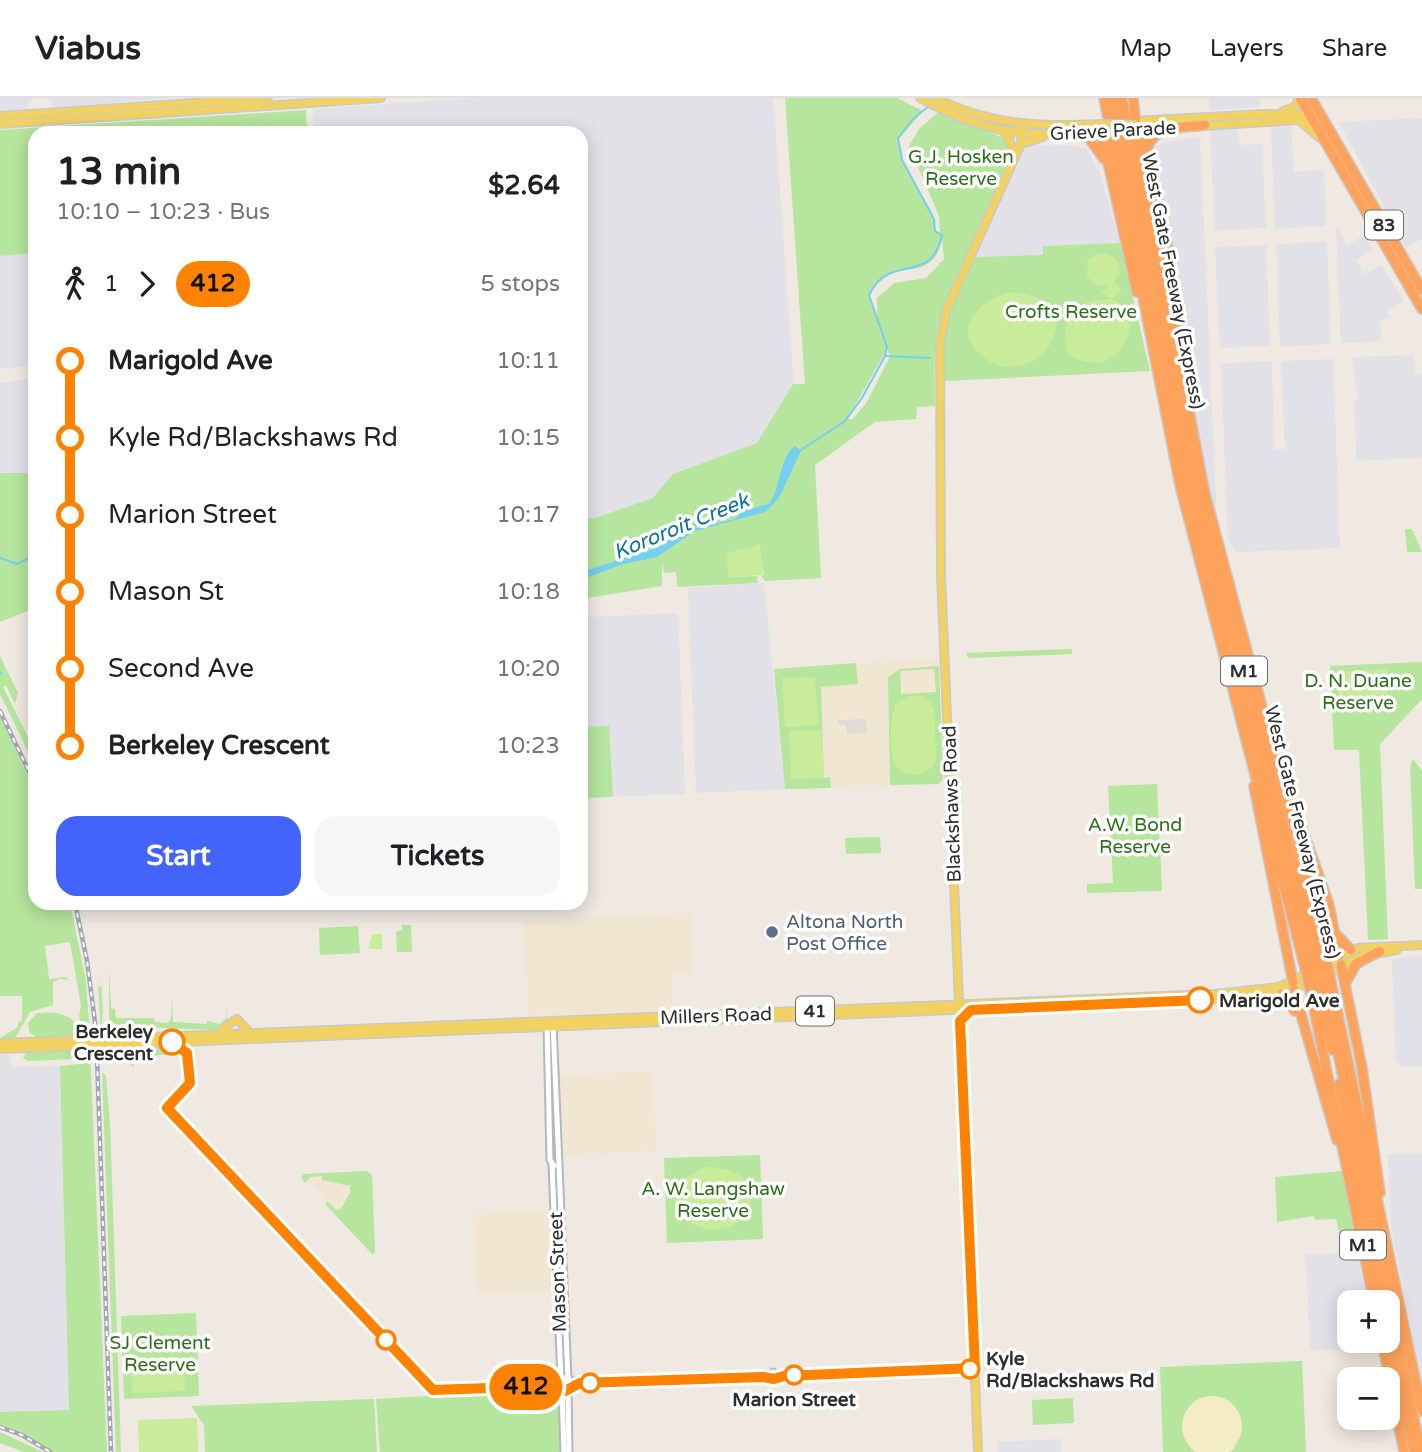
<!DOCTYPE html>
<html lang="en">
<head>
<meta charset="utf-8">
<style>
	:root { --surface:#fff; --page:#f6f6f6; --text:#202124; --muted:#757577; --line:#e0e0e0; --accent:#4264fb }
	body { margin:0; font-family:"Varela Round",sans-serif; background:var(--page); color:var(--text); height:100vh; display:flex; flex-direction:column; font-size:26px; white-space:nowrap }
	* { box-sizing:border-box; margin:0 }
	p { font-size:23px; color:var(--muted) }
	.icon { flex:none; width:38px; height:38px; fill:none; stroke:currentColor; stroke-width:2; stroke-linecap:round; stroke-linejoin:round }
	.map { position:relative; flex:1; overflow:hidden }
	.side { position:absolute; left:28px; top:28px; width:560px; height:784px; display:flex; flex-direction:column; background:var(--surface); border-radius:21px; box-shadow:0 4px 18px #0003 }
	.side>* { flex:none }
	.badge { padding:0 14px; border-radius:23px; font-size:24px; line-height:46px }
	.controls { position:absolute; left:1337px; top:1192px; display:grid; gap:14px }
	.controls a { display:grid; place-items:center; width:63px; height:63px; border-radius:14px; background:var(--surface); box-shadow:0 4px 18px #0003; font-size:35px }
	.map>.badge { position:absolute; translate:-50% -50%; box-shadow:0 0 0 4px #fff }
	.legs { display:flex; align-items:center; gap:10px; height:77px; padding:0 28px; font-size:23px }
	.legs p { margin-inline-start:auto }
	.summary { display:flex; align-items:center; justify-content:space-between; height:119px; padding:0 28px }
	h1 { font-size:38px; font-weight:800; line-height:52px }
	.primary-button { display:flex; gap:14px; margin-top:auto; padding:14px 28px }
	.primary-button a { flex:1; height:80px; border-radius:21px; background:var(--accent); color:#fff; font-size:28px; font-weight:800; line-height:80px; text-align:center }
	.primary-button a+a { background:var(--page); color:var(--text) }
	ul { padding:0 28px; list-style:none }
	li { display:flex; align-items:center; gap:24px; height:77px; font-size:26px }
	li i { display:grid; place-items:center; width:10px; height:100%; margin:0 9px; background:currentColor }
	li i::after { content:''; width:18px; height:18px; margin:-9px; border:5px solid; border-radius:50%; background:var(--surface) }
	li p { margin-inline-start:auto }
	li:first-child i { background:linear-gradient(#0000 50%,currentColor 0) }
	li:last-child i { background:linear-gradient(currentColor 50%,#0000 0) }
	header { display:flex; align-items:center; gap:42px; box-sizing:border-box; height:98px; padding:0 35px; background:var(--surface); border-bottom:2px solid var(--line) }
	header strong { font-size:33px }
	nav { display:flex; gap:38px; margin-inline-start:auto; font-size:24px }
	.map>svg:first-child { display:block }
</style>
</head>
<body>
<header>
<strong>Viabus</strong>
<nav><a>Map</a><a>Layers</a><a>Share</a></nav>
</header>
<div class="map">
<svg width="1422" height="1354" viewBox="0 0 1422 1354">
	<rect width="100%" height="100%" fill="#efe9e1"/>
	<g fill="#e3e1e8">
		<polygon points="0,0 33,0 33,1 24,12 0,13"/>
		<polygon points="46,0 166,0 57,10"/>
		<polygon points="477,0 773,0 794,288 757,345 673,376 654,400 595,420 581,420 581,35 315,35 313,11"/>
		<polygon points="1209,0 1260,0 1260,9 1209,12"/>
		<polygon points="1422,20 1422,141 1406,150 1339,24"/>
		<polygon points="1291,28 1294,74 1324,72 1326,128 1275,131 1271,33 1274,29"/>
		<polygon points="1238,31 1239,47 1262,46 1266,130 1215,132 1210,32"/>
		<polygon points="1200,38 1217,425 1215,426 1181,247 1155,52 1156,48 1164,45"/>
		<polygon points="1023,47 1073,48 1087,51 1099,73 1120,145 1043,148 1043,157 973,159"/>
		<polygon points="1336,129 1347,147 1365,137 1373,152 1356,162 1364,176 1381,167 1404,203 1387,214 1391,221 1380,221 1381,243 1341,245"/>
		<polygon points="1327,144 1331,246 1280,249 1276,146"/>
		<polygon points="1266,147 1270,248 1220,250 1215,149"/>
		<polygon points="35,155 35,267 0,271 0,158"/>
		<polygon points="1414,257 1415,276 1422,276 1422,360 1357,363 1354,303 1358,302 1352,259"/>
		<polygon points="1333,261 1340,450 1237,454 1228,441 1221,266 1272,263 1274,351 1285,351 1281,263"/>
		<polygon points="35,280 35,375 0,375 0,285"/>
		<polygon points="764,485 785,691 696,695 688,490"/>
		<polygon points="678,515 685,696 581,700 581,526 586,525 586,519"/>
		<polygon points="1422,857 1422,969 1400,969 1396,961 1392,862"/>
		<polygon points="0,957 10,957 11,969 60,968 69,1313 0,1314"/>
		<polygon points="1388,1056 1422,1056 1422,1283 1391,1130"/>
		<polygon points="1357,1154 1367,1204 1349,1204 1349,1242 1376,1243 1377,1250 1310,1252 1306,1157"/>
		<polygon points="1061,1341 1061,1354 998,1354 997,1344"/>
	</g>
	<g fill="#f0e6d1">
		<polygon points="939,560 943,681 939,686 785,691 774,571"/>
		<polygon points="690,815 692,875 673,876 673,914 528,918 524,821"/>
		<polygon points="652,973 657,1053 564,1058 559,977"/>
		<polygon points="322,1078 350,1088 350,1095 341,1111 336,1112 308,1083 309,1079"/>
		<polygon points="548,1112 551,1193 478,1196 473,1116"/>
	</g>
	<g fill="#b6e59e" fill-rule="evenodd">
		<path d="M 785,0 L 897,0 L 923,13 L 899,41 L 902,62 L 934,121 L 935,133 L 940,135 L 939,118 L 909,48 L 920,30 L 939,14 C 950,20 1002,37 1006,43 C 1015,80 953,175 941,217 C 932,246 935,278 935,308 L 917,309 L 916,321 L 875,324 L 815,367 L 821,480 L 765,483 L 761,478 L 764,477 L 759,446 L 729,479 L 757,478 L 758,485 L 677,489 L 676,474 L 664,475 L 662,463 L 662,488 L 581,501 L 581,420 L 595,420 L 653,400 L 673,376 L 757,345 L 793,286 L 805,286 ZM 942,142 L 944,161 L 926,180 L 894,185 L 877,200 L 877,218 L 869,197 C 886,162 909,179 929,165 C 938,159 939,150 942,142 ZM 887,251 L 890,258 L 867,304 L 852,322 L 848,320 Z"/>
		<polygon points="306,12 307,35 35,35 35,155 0,158 0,32"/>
		<polygon points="1120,145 1150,273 944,283 945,223 973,159 1043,157 1043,148"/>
		<polygon points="0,375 35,375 35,510 0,524"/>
		<polygon points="1405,431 1412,431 1422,454 1407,454"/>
		<polygon points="1072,551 1072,556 968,560 966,555"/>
		<polygon points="0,558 18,595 15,606 6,587 3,589 35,653 35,668 0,596"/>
		<polygon points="1422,564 1422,601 1380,646 1388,841 1368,842 1359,652 1334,652 1330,568"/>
		<polygon points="856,565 858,586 821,589 824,680 830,679 831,690 785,691 774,571"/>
		<path d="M 939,568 L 943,681 L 939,686 L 890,687 L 888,579 L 900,571 ZM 934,571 L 936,594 L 901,596 L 900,573 Z"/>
		<polygon points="0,617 35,693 35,805 70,805 86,883 90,939 86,939 79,919 81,908 70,844 45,848 49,881 66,879 69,882 59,881 53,884 53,907 30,914 15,940 0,940 18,929 18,924 22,923 22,898 0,898"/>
		<polygon points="609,628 613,699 581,700 581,629"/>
		<polygon points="1413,661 1422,673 1422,791 1415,791 1410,668"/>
		<polygon points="1157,686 1162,793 1087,795 1087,786 1113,785 1108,688"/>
		<polygon points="880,739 881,755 846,756 845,740"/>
		<polygon points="402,827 411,827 412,854 397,854 396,834 402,832"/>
		<polygon points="358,828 360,855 320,857 319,830"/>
		<polygon points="99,857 103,912 101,938 98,889 101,888"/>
		<polygon points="109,870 111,910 115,911 116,920 154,920 155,924 168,925 171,921 172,898 173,924 207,926 207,923 220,926 226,920 226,907 227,923 215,932 112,928 109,923"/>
		<path d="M 37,915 C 58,913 77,916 82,940 L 39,941 L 29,934 L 28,925 Z"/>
		<polygon points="110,933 190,934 107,939"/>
		<polygon points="134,949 178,950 184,957 156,957 154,962 146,954 133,965 134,970 122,957 110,955 107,950"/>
		<polygon points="82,951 75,961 28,963 23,960 26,954"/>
		<polygon points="87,951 90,951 107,1354 52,1354 29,1339 0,1328 0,1314 69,1312 60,968 79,966"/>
		<polygon points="102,974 106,978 110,1024 121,1354 116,1354"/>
		<polygon points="760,1057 763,1141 667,1145 664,1060"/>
		<polygon points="367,1073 372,1077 375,1153 373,1157 325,1106 327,1103 336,1112 341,1111 350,1095 350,1088 322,1082 322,1078 310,1079 305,1085 301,1079 304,1076"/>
		<polygon points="1342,1073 1357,1154 1344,1155 1336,1121 1315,1122 1314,1118 1277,1124 1275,1079"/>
		<polygon points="196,1215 199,1298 124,1301 121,1218"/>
		<polygon points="1302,1263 1306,1354 1230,1354 1236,1349 1189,1349 1195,1354 1163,1354 1160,1269"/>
		<polygon points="548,1291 558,1294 562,1354 380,1354 376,1301"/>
		<polygon points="1073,1300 1074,1325 1033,1327 1032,1302"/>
		<polygon points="374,1301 377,1354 205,1354 204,1327 191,1308"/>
		<polygon points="0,1334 43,1354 24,1354 0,1345"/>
	</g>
	<circle fill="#f3ecc5" cx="1212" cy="1328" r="30"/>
	<g fill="#c9ec9a">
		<path d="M 1099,155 C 1112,156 1120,161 1120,175 L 1114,183 L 1122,192 L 1112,201 L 1121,206 L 1130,228 C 1124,263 1096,274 1068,256 C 1059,220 1075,200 1112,201 L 1101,195 L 1110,187 L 1097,187 L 1087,179 L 1088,161 Z"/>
		<path d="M 1011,194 C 1103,202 1035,301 982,258 C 949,231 981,200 1011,194 Z"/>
		<polygon points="760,446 763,477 729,479 726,456"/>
		<polygon points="1386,571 1388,599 1338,602 1337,574"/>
		<polygon points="815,579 818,627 785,629 782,580"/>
		<path d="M 909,598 L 925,598 L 934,610 L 936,662 C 931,677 906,684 896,667 C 887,652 891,622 895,606 Z"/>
		<polygon points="822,632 824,680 791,681 789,633"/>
		<polygon points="372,836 382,836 382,851 368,851"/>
		<path d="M 706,1069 C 730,1069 763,1080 748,1111 C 723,1164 625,1102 706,1069 Z"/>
		<polygon points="184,1259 185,1293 132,1295 131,1261"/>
		<polygon points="197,1320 198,1354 139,1354 138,1322"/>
	</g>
	<polygon fill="#dfdcd8" points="866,621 867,635 847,636 846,627 838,627 838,622"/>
	<path fill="#75cff0" d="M 795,348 L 801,353 L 779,400 L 765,414 L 695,433 L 657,459 L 623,466 L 581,482 L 581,474 L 659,449 L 704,419 L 695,430 L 735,421 L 742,413 L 769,406 C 781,390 779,359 795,348 Z"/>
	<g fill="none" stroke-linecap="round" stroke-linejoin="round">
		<g stroke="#75cff0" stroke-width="2">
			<polyline points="886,258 930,260"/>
			<path d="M 801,352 L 845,323 L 862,300 L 885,258 L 887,249 L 869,197 C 890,153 931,189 942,137 L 935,133 L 934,121 L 902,62 L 898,40 L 913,21 L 929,8"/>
			<polyline points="0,460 17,466 35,457"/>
			<polyline points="0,574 1,576"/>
		</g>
		<defs>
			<g id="minor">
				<polyline points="553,925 568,1281"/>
				<polyline points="547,926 550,1062 554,1068"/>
				<polyline points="552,1067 561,1281"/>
				<polygon points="773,1274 777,1277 774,1281 770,1279"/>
				<polyline points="777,1279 975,1270"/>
				<circle cx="565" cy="1286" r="6"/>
				<polyline points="570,1283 770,1279"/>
				<polyline points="568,1291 569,1354"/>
				<polyline points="562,1292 564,1354"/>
			</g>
			<g id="major">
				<path d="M 920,0 C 989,38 1027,39 1104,33"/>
				<path d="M 936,0 C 990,28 1044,29 1103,26 L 1101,29"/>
				<polyline points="1283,13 1295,9 1299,0"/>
				<polyline points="0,18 268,0"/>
				<polyline points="1135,23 1265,16 1312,17"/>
				<polyline points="1300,23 1320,40"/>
				<polyline points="0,26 381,0"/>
				<polyline points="1140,28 1143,31 1169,29"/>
				<polyline points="1202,28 1315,21"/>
				<polyline points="1004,35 1010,42 1013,56"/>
				<polyline points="1021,46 1043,39"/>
				<polyline points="1326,866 1358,850 1422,847"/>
				<polyline points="1326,876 1361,858 1397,852"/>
				<polyline points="237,921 250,935"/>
				<polyline points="219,935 233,923"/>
				<polyline points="107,941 1215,896 1279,889 1309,875"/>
				<polyline points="0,945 79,942"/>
				<polyline points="107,947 1243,900 1282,896 1313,883"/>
				<polyline points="0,951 79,948"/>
				<polyline points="978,1354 941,477 940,247 946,213 1021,46 1022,27"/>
			</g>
			<g id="highway">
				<polyline points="1104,0 1180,387 1304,866"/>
				<polyline points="1113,0 1188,389 1311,862"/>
				<polyline points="1122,0 1195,384 1318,859"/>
				<polyline points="1133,0 1138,48 1205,396 1296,736 1325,855"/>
				<polyline points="1300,0 1422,211"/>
				<polyline points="1311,0 1422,192"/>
				<polyline points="1143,31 1169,155 1182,259"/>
				<polyline points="1101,33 1137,194"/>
				<polyline points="1073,34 1089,40 1104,61"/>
				<path d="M 1148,48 C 1156,27 1185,30 1205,27"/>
				<polyline points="1254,688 1293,884"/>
				<polyline points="1298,719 1329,807 1339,858"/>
				<polyline points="1338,838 1351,852"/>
				<polyline points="1341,867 1362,970 1380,1095"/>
				<polyline points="1331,884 1422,1313"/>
				<polyline points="1345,886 1356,866 1380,853"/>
				<polyline points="1324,888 1421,1354"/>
				<polyline points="1294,892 1337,1042"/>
				<polyline points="1318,892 1332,952"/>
				<polyline points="1282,896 1295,913"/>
				<polyline points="1311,896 1374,1204"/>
				<polyline points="1339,986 1382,1204"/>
				<polyline points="1388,1233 1414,1354"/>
				<polyline points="1382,1242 1404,1354"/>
			</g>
		</defs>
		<use href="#minor" stroke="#b4b7c1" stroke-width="9"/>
		<use href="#major" stroke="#c9c9c9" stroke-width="10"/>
		<use href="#highway" stroke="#c9c9c9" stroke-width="12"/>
		<use href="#minor" stroke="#fff" stroke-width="5"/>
		<use href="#major" stroke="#f2d163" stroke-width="7"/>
		<use href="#highway" stroke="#ffa35c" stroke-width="9"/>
		<defs>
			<g id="rail">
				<polyline points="0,613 35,686"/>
				<polyline points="75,805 87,863 96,932 111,1354"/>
				<polyline points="0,1329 22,1337 50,1354"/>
			</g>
		</defs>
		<use href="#rail" stroke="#a3a6b8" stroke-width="4.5"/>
		<use href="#rail" stroke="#fff" stroke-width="2" stroke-dasharray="5" stroke-linecap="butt"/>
		<defs>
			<g id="major-bridge">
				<polyline points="1103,26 1136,27"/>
				<polyline points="1106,33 1143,31"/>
				<polyline points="79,942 107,941"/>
				<polyline points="79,948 107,947"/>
			</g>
			<g id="highway-bridge">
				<polyline points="1325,855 1331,884"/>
				<polyline points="1318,859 1324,888"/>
				<polyline points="1311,862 1318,892"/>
				<polyline points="1304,866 1311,896"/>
			</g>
		</defs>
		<use href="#major-bridge" stroke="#c9c9c9" stroke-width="10" stroke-linecap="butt"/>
		<use href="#highway-bridge" stroke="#c9c9c9" stroke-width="12" stroke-linecap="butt"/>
		<use href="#major-bridge" stroke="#f2d163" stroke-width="7"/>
		<use href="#highway-bridge" stroke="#ffa35c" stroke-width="9"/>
	</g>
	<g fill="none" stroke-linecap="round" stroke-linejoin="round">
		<defs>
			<polyline id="line-1" points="172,944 187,955 190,985 167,1010 433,1292 549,1288 565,1293 580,1285 763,1279 774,1281 784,1278 975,1270 960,923 971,912 1200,902"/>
		</defs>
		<use href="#line-1" stroke="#fff" stroke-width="16"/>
		<use href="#line-1" stroke="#ff8200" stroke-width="10"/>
	</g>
	<circle fill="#5c6f8a" stroke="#fff" stroke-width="2.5" cx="772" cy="834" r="7"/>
	<g fill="#fff" stroke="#ff8200" stroke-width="3.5">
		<circle cx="1200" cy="902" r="12"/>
		<circle cx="172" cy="944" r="12"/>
		<circle cx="386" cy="1242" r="9"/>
		<circle cx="970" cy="1271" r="9"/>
		<circle cx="794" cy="1277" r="9"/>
		<circle cx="590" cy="1285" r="9"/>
	</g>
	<g text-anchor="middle" stroke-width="7" stroke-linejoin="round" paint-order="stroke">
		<g fill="#fff" stroke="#6d6d6d" stroke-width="2">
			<rect x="1365" y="112.5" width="38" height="29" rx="5"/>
			<rect x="1221" y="558.5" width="46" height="29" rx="5"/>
			<rect x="796" y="898.5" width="38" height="29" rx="5"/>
			<rect x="1340" y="1132.5" width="46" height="29" rx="5"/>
		</g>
		<g font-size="18" font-weight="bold" fill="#2e2e2e">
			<text x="1384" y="133">83</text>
			<text x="1244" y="579">M1</text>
			<text x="815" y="919">41</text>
			<text x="1363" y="1153">M1</text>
		</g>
		<g font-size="19" fill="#2e2e2e" stroke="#fff">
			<text transform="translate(1113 32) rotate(-3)" y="7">Grieve Parade</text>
			<text transform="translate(1174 183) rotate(79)" y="7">West Gate Freeway (Express)</text>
			<text transform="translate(951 706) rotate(-92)" y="7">Blackshaws Road</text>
			<text transform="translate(1303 734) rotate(76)" y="7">West Gate Freeway (Express)</text>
			<text transform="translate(716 917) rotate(-2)" y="7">Millers Road</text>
			<text transform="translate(557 1174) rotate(-92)" y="7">Mason Street</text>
		</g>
		<g font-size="19" fill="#2c6e1b" stroke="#fff">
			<text x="961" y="65">G.J. Hosken<tspan x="961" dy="22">Reserve</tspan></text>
			<text x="1071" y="220">Crofts Reserve</text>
			<text x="1358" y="589">D. N. Duane<tspan x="1358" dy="22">Reserve</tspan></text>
			<text x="1135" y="733">A.W. Bond<tspan x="1135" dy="22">Reserve</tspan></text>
			<text x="713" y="1097">A. W. Langshaw<tspan x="713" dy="22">Reserve</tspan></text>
			<text x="160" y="1251">SJ Clement<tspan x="160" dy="22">Reserve</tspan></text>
		</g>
		<g font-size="19" fill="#4e5e75" stroke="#fff" text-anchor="start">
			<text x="786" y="830">Altona North<tspan x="786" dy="22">Post Office</tspan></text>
		</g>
		<g font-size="19" font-weight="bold" fill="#2e2e2e" stroke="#fff" text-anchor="start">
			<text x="1219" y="909">Marigold Ave</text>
			<text x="153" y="940" text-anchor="end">Berkeley<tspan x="153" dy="22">Crescent</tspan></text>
			<text x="986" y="1267">Kyle<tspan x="986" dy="22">Rd/Blackshaws Rd</tspan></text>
			<text x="794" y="1308" text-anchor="middle">Marion Street</text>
		</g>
		<g font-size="21" font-style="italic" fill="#0d6fa3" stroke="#fff">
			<text transform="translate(681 428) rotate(-22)" y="7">Kororoit Creek</text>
		</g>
	</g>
</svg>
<div class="controls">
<a>+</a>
<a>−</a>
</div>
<b class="badge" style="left:526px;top:1289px;background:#ff8200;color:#111">412</b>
<section class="side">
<div class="summary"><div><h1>13 min</h1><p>10:10 – 10:23 · Bus</p></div><b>$2.64</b></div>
<div class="legs"><svg class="icon" aria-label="walk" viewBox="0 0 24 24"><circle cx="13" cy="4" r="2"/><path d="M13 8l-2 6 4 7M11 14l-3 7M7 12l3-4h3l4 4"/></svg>1<svg class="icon" aria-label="forward" viewBox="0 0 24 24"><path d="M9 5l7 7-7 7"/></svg><b class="badge" style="background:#ff8200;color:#111">412</b><p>5 stops</p></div>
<ul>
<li><i style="color:#ff8200"></i><b>Marigold Ave</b><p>10:11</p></li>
<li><i style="color:#ff8200"></i><span>Kyle Rd/Blackshaws Rd</span><p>10:15</p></li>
<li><i style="color:#ff8200"></i><span>Marion Street</span><p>10:17</p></li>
<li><i style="color:#ff8200"></i><span>Mason St</span><p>10:18</p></li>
<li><i style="color:#ff8200"></i><span>Second Ave</span><p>10:20</p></li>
<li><i style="color:#ff8200"></i><b>Berkeley Crescent</b><p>10:23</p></li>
</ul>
<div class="primary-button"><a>Start</a><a>Tickets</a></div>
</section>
</div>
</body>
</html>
